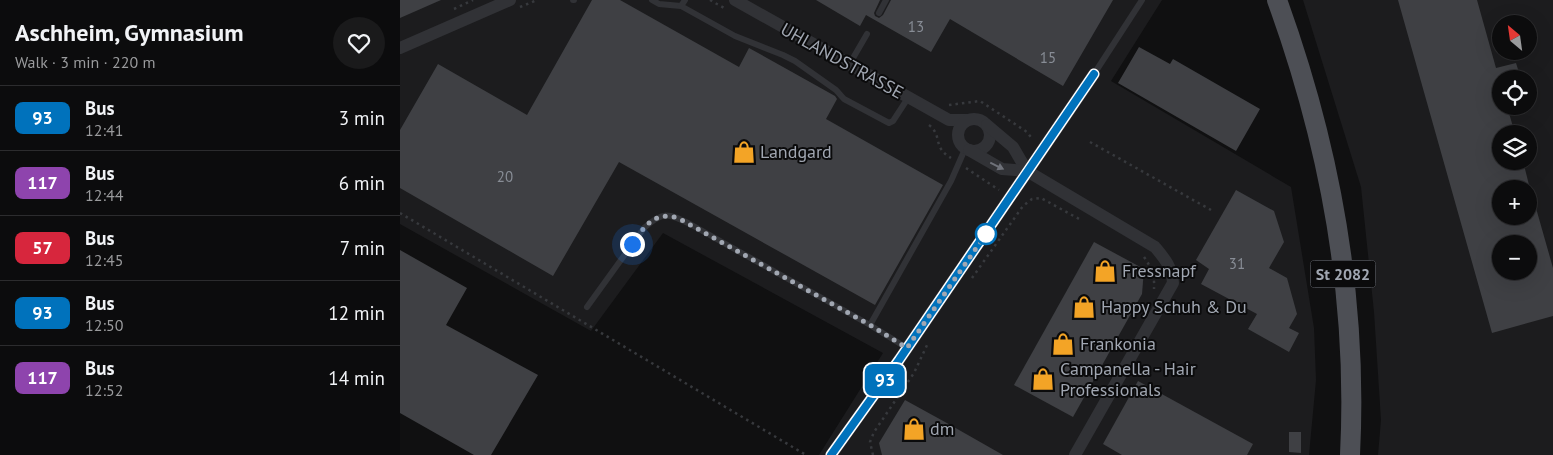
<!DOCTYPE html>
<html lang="en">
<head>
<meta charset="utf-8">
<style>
	:root { --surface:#0c0c0d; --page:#1a1a1b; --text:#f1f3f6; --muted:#9a9b9d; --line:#2c2c2e }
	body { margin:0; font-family:"PT Sans",sans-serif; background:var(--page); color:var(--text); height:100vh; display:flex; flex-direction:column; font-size:19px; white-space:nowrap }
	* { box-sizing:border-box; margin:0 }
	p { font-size:16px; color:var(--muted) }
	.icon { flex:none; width:28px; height:28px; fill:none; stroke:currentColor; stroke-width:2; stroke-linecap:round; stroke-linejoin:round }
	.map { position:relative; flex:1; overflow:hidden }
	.side { display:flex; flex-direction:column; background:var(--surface); width:400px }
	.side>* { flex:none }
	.badge { padding:0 10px; border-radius:8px; font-size:18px; line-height:32px }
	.needle { width:32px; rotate:331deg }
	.controls { position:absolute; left:1092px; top:15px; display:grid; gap:10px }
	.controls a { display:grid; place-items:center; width:45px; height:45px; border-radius:50%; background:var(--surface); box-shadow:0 5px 20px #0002,0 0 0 1px var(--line); font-size:25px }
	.you { position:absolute; width:25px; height:25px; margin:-12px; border:4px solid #fff; border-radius:50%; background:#1a73e8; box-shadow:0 0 0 8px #1a73e833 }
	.map>.badge { position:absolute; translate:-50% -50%; box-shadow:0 0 0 2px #fff }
	.round { display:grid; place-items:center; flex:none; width:52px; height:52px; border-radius:26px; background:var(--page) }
	.overview { display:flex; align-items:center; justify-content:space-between; height:85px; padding:0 15px }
	h1 { font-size:24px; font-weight:600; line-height:38px }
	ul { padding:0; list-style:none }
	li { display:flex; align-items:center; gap:15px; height:65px; padding:0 15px; border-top:1px solid var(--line) }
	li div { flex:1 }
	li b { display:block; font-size:19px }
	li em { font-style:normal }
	li .badge { min-width:55px; font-weight:700; text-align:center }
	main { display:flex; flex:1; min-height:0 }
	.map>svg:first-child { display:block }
</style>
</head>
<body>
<main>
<section class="side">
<div class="overview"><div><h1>Aschheim, Gymnasium</h1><p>Walk · 3 min · 220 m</p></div><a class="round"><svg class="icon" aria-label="heart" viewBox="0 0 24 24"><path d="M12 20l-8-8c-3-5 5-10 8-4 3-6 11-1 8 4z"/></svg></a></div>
<ul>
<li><span class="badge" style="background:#0072bc;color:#fff">93</span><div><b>Bus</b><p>12:41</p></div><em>3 min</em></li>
<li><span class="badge" style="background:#8e44ad;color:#fff">117</span><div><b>Bus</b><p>12:44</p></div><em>6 min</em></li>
<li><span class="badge" style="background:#d7263d;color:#fff">57</span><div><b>Bus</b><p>12:45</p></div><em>7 min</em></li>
<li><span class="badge" style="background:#0072bc;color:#fff">93</span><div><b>Bus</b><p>12:50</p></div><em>12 min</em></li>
<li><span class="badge" style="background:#8e44ad;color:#fff">117</span><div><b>Bus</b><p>12:52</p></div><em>14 min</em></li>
</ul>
</section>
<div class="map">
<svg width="1153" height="455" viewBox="0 0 1153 455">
	<rect width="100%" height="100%" fill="#101011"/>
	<g fill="#1c1c1e" fill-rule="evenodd">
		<polygon points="0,0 762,0 711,81 891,187 914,328 916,380 909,455 419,455 483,353 263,233 191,331 0,224"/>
		<path d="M 903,0 L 1153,0 L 1153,455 L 978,455 L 981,420 L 974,312 L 961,187 ZM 1101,24 L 1129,24 L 1129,51 L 1101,51 ZM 1101,79 L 1129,79 L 1129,106 L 1101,106 ZM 1101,134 L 1129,134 L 1129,161 L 1101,161 ZM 1101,189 L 1129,189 L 1129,216 L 1101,216 ZM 1101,244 L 1129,244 L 1129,271 L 1101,271 Z"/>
	</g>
	<g fill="#3f4044" fill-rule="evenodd">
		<polygon points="0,0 41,0 0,18"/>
		<polygon points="192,0 220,0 339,67 349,48 435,96 437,99 426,119 543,185 475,305 219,162 153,276 0,188 0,130 38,64 127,115"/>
		<polygon points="416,0 480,0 474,13 475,16 479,18 483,15 491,0 713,0 663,86 550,19 531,52 466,15 460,26"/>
		<path d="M 998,0 L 1077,0 L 1096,68 L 1116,63 L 1121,79 L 1101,79 L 1101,106 L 1107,106 L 1115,134 L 1101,134 L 1101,161 L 1123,161 L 1130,189 L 1101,189 L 1101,216 L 1129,216 L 1129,195 L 1132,194 L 1153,268 L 1153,316 L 1092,333 ZM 1101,244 L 1129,244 L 1129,271 L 1101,271 Z"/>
		<polygon points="739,47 770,64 773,59 860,109 836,151 718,83"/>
		<polygon points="836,190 874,211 884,242 869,268 887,278 897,314 889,328 899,333 889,352 848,329 857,314 801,284 809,269 796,260"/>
		<polygon points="694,242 744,269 742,294 673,417 614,385"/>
		<polygon points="0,250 67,288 46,325 138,375 91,455 74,455 0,413"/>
		<polygon points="738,381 853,444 847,455 722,455 703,444"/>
		<polygon points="505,400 545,422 603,455 482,455 479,443"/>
		<polygon points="889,432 901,432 901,453 889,452"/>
	</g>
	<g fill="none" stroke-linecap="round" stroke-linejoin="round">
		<g stroke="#37393d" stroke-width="2.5" stroke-dasharray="2.5 4" stroke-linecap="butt">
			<polyline points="310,0 324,8"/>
			<polyline points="120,7 137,0"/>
			<polyline points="54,9 73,0"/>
			<polyline points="549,105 580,101 627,132 633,140"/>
			<path d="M 529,125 C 543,136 532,147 551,158"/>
			<polyline points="690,142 811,210"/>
			<polyline points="566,168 599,190"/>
			<polyline points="0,213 406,455"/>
			<path d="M 744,257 C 751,267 755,276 754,289"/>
			<polyline points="572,278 623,206 632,199 641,198 681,220"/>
			<polyline points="473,455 470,442 474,432 514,373 528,343"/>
		</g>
		<g stroke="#313236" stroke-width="6">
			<polyline points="173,0 174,0"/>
			<polyline points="252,0 259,4 281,6"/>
			<polyline points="285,0 281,6 335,36 383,55 395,61 436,90 444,99 489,123 493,121 508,98"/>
			<polyline points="479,13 486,0"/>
			<polyline points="449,65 467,34"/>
			<polyline points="694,74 742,0"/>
			<path d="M 187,307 L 244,228 C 263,211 268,213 290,224 L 470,325 L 507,348"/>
			<polyline points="470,325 551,181 565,149"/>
		</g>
		<g stroke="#313236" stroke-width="12">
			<polyline points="335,0 549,120 568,120"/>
			<polyline points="0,48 110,0"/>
			<circle cx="574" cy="135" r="16"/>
			<polyline points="587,125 613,147 627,171"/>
			<path d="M 569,150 L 602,169 L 627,171 L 755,247 C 765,259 772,267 773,283 L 675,455"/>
			<polyline points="431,455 499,360 694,74"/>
		</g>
		<path stroke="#4d4f55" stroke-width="20" d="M 877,0 C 930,146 958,299 950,455"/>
	</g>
	<defs><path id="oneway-solid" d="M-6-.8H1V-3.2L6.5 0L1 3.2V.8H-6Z" transform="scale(1.25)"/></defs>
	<use fill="#6f727a" href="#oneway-solid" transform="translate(597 166) rotate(26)"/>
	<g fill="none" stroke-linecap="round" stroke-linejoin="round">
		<defs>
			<polyline id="line" points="431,455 499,360 694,74"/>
		</defs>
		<use href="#line" stroke="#fff" stroke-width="11"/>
		<use href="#line" stroke="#0072bc" stroke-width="8"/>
		<path stroke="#a1a7b2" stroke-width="5" stroke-dasharray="0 9" d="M 232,244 C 245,226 254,211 278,218 L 470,325 L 507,348 L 586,234"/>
	</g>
	<defs>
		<symbol id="shop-bare" viewBox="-9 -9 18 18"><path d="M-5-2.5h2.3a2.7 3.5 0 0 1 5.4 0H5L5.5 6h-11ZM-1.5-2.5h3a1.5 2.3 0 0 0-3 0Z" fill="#f3a426" stroke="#0b0b0c" stroke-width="2.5" paint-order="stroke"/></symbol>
	</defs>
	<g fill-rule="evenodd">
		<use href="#shop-bare" x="328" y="136" width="32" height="32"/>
		<use href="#shop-bare" x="689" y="255" width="32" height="32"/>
		<use href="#shop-bare" x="668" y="291" width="32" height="32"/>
		<use href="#shop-bare" x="647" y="328" width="32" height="32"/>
		<use href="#shop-bare" x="627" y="363" width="32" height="32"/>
		<use href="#shop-bare" x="498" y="413" width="32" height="32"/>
	</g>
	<circle fill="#fff" stroke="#0072bc" stroke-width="2.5" cx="586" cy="234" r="10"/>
	<g text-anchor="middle" stroke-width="4" stroke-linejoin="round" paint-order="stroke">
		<g font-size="15" fill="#888d96">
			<text x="516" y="32">13</text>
			<text x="648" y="63">15</text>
			<text x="105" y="182">20</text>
			<text x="837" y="269">31</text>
		</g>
		<rect fill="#0b0b0c" stroke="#747880" stroke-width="1" x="910.5" y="260.5" width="65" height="27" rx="4"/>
		<g font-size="16" font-weight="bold" fill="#a1a7b2">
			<text x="943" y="280">St 2082</text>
		</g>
		<g font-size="18" fill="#a1a7b2" stroke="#0b0b0c">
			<text transform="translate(442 61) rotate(29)" y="6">UHLANDSTRASSE</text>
		</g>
		<g font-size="18" fill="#a1a7b2" stroke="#0b0b0c" text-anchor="start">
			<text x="360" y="158">Landgard</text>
			<text x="722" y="277">Fressnapf</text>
			<text x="701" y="313">Happy Schuh &amp; Du</text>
			<text x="680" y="350">Frankonia</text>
			<text x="660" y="375">Campanella - Hair<tspan x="660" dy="21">Professionals</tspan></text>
			<text x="530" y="435">dm</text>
		</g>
	</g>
</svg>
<div class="controls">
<a><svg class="needle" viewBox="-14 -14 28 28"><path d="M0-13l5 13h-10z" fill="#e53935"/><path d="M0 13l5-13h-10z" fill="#9a9b9d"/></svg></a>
<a><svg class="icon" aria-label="locate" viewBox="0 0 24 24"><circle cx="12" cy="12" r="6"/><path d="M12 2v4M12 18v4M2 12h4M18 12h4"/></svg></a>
<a><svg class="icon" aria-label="layers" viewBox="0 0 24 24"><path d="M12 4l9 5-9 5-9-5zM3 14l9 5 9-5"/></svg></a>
<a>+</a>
<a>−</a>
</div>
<div class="you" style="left:232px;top:244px"></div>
<b class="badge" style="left:485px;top:380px;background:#0072bc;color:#fff">93</b>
</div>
</main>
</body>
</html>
